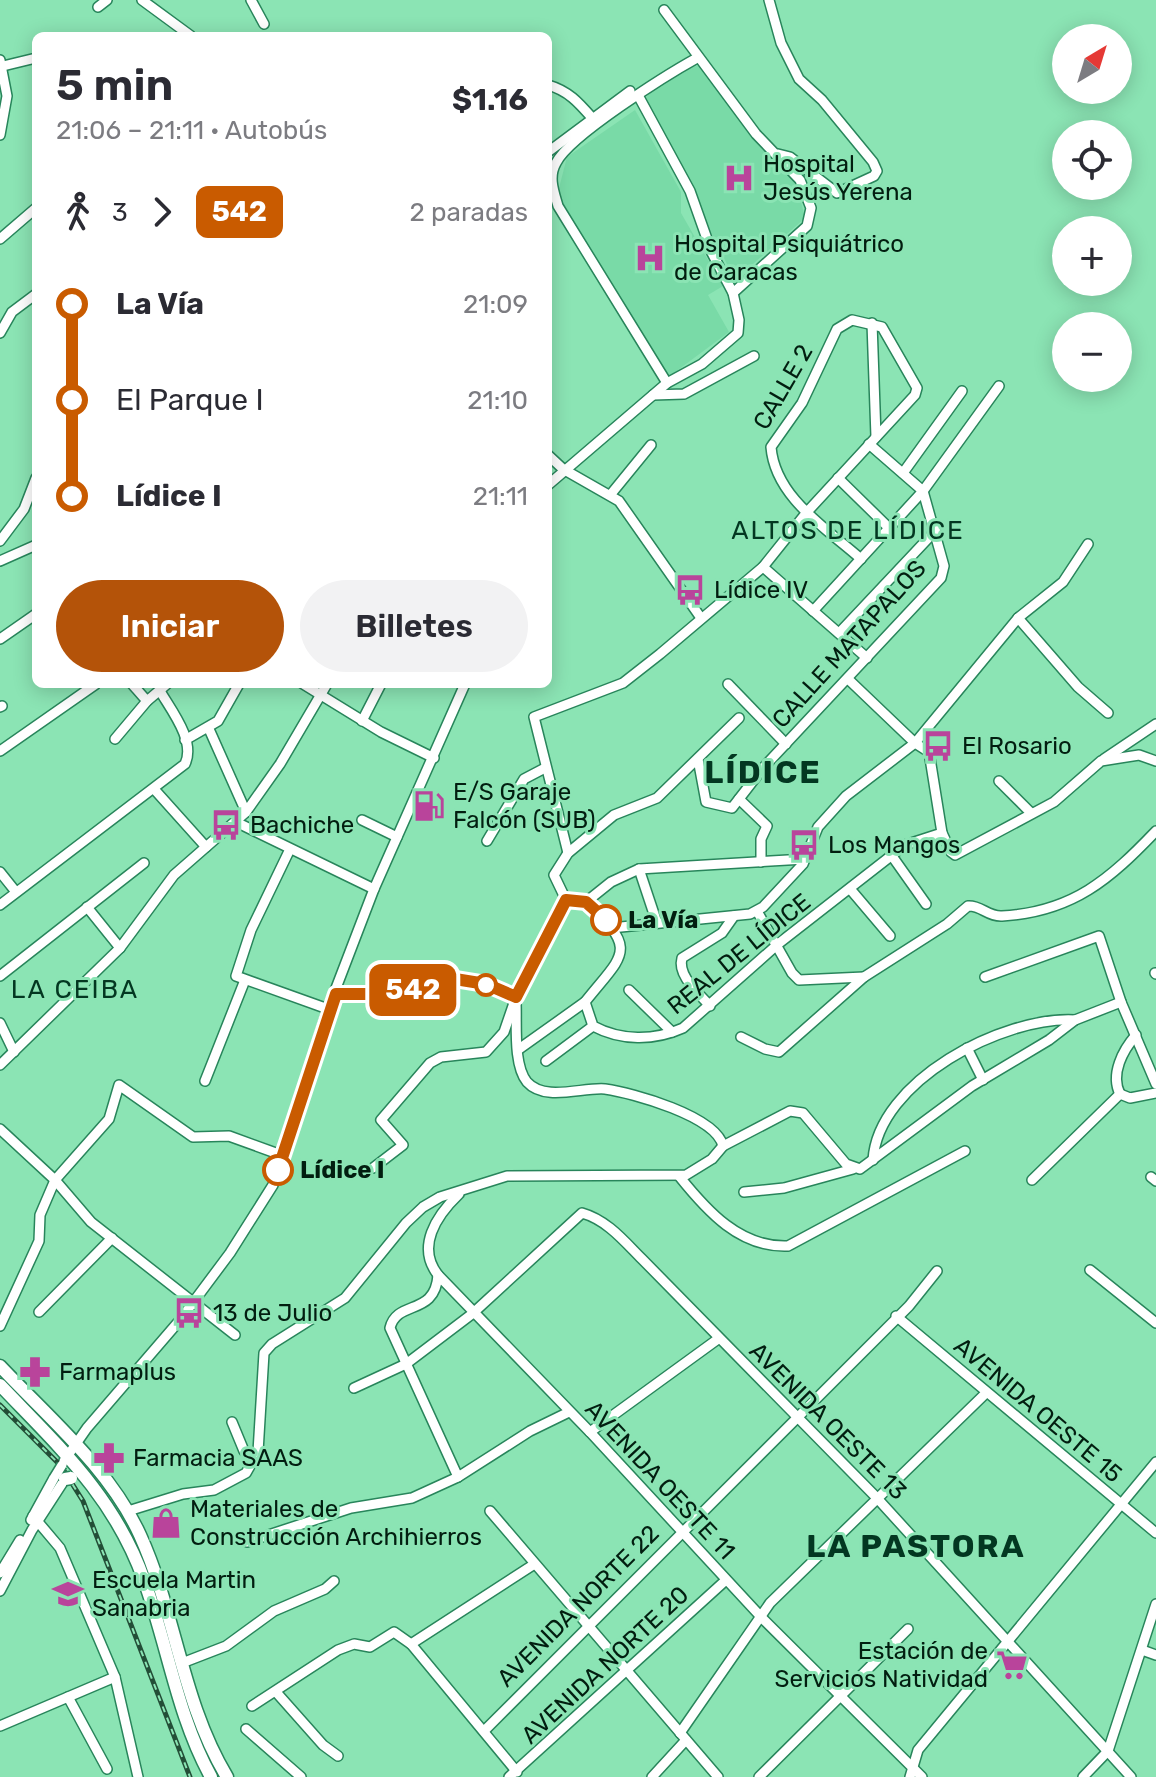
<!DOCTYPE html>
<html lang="es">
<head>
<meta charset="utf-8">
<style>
	:root { --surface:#fff; --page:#f2f2f3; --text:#2b2b33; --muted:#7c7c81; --accent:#b45309 }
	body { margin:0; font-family:Rubik,sans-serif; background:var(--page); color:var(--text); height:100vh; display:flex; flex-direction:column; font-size:30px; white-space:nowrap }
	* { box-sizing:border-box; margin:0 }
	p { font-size:26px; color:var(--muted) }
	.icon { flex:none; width:44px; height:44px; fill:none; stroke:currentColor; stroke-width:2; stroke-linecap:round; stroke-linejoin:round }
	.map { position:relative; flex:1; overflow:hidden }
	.panel { position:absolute; left:32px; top:32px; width:520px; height:656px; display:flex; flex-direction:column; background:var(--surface); border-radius:12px; box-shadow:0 4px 20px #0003 }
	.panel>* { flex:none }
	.badge { padding:0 16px; border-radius:12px; font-size:28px; line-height:52px }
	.needle { width:52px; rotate:38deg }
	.fabs { position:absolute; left:1052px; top:24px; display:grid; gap:16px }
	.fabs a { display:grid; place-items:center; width:80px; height:80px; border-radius:50%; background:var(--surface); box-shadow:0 4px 20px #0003; font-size:40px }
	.map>.badge { position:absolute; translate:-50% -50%; box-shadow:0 0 0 4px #fff }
	.legs { display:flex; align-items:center; gap:12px; height:88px; padding:0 24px; font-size:26px }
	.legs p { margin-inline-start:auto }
	.summary { display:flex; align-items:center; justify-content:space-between; height:136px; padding:0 24px }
	h1 { font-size:44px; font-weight:600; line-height:60px }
	.primary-button { display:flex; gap:16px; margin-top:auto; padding:16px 24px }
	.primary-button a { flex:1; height:92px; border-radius:48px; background:var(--accent); color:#fff; font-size:32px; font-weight:600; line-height:92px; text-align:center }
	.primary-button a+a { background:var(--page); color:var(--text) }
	ul { padding:0 24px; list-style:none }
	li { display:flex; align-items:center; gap:28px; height:96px; font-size:30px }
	li i { display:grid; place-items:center; width:12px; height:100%; margin:0 10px; background:currentColor }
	li i::after { content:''; width:20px; height:20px; margin:-10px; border:6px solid; border-radius:50%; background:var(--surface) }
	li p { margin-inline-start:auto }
	li:first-child i { background:linear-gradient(#0000 50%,currentColor 0) }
	li:last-child i { background:linear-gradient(currentColor 50%,#0000 0) }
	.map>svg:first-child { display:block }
</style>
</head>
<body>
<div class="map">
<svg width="1156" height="1777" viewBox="0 0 1156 1777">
	<rect width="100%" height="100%" fill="#8be4b4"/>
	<g fill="#79daa7">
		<polygon points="702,64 764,151 785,167 798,189 805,218 735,280 644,99 671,75"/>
		<polygon points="635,110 681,192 681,213 723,286 708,295 729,332 667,378 575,231 558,192 567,157"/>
	</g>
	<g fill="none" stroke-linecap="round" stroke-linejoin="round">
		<defs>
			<g id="minor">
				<polyline points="142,0 191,36"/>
				<polyline points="251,0 264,24"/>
				<polyline points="769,0 781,43 799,79 822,100 873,162 877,171 874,176 837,193 790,157 778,154"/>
				<polyline points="98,7 107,0"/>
				<polyline points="664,10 756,134 800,180 811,208 807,226 733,293"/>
				<polyline points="0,60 7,96 0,135"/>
				<polyline points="3,66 36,58"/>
				<path d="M 548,85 C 569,91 579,103 593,119"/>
				<polyline points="548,152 630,91"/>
				<polyline points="0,239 36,208"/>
				<polyline points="872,323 876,437"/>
				<polyline points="0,333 12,312 36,294"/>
				<path d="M 667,383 L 558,206 C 554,192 548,177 556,163 C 569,136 668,74 697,58"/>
				<polyline points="653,395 684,394 754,356"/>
				<polyline points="548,455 563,469 619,501 701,618"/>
				<polyline points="903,473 962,391"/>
				<polyline points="838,478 889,528"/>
				<polyline points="548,485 667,383 702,364 738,333 739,320 733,293 712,253 690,191 639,97"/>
				<polyline points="611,494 651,445"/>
				<polyline points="0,541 24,509 36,478"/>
				<polyline points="0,561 36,545"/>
				<polyline points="763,567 867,658"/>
				<polyline points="813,611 923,491 999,386"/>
				<polyline points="1018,618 1078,687 1108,713"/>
				<polyline points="839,633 936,530"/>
				<polyline points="0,639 36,614"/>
				<polyline points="132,684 147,701"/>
				<polyline points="303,684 381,732 434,758"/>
				<polyline points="728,684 786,744"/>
				<polyline points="0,707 2,706"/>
				<polyline points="362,721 381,684"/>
				<polyline points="209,729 246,812"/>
				<polyline points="115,739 147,701 167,684"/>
				<polyline points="185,740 218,721 239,684"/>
				<polyline points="0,751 96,684"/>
				<polyline points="698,759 706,802 732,808 763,768 941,578 944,566 923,491 869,444"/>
				<polyline points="1104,759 1156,724"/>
				<polyline points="999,781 1030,812"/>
				<polyline points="154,789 206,847"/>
				<polyline points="739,799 767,826 761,839 761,862"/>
				<polyline points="362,820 397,837"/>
				<polyline points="236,822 374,889"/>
				<polyline points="942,833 951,852 955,855 1054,802 1101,761 1139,755 1156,761"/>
				<polyline points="487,841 524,779 545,768"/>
				<polyline points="290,849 251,930 236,976 328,1009"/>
				<path d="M 568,853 L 534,717 L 623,683 L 660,654 L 763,567 L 807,512 L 915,395 L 917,388 L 882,327 L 852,320 L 837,329 L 802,403 L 771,447 C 775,497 826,528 861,559"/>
				<polyline points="892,856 926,904"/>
				<polyline points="639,869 657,923"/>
				<polyline points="0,872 16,892"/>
				<polyline points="851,890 890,936"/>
				<polyline points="566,900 554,875 568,853 614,815 657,798 739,718"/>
				<path d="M 586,902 C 640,951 623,954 585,1002 L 593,1026 C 621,1041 654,1041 683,1028 L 778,944 L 905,845 L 942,833 L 929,752 L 915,743 L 848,679"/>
				<polyline points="586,902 611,882 639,869 805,859"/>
				<path d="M 0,905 L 185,764 C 196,741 171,710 160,691"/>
				<polyline points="87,907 120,948"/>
				<polyline points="757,911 792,973 799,980 864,977"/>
				<polyline points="611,928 750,914 763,907 803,864 818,827 846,796 915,743 1018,618 1063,582 1088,544"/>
				<polyline points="1155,973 1156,974"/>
				<polyline points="0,976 144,863"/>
				<polyline points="985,977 1099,936 1121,1002 1156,1084"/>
				<polyline points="629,990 672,1032"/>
				<polyline points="336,994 401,994 424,984 455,979 486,984 516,997"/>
				<path d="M 516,1003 C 517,1024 513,1065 527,1082 C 545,1102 582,1087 605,1089 C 633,1093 716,1116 723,1146"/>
				<path d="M 710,1006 C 699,993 677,976 682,958 L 722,933 L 734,916"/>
				<polyline points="0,1023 14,1052"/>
				<path d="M 741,1037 L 765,1049 L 779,1052 L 864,977 L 947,924 L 968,906 C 981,905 988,917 1002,916 C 1073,912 1110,879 1156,831"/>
				<polyline points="967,1048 983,1080"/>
				<polyline points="519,1049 585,1002"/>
				<polyline points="546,1061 593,1026"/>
				<polyline points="0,1065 120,948 174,875 246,812 280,764 327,684"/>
				<polyline points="205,1081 245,980"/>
				<path d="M 1120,1094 C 1110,1074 1123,1050 1136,1035"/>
				<polyline points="1120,1094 1130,1098 1156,1093"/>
				<polyline points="0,1129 55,1180 91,1222 235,1335"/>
				<path d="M 873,1160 C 878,1081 1003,1016 1075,1020"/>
				<polyline points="373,1168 403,1145 381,1120 430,1063 441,1057 486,1052 504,1032 516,997 566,900"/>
				<path d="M 679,1176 C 707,1211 740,1248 788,1246 L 965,1151"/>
				<polyline points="1151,1177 1156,1181"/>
				<polyline points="1032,1180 1120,1094"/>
				<polyline points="744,1192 784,1188 853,1169"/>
				<path d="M 459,1194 C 436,1216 416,1247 438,1275 L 590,1432 L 762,1618 L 922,1777"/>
				<polyline points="1090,1270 1156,1323"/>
				<path d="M 438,1275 C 435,1317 397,1299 390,1328 L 458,1477"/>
				<polyline points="39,1312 112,1238"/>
				<polyline points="896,1316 1156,1533"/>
				<polyline points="0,1326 39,1241 40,1215 55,1180 109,1119 119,1085 193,1137 229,1136 284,1156"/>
				<path d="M 354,1388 L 406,1364 L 472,1314 L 582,1213 C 607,1220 624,1241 642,1259 L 876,1497 L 1131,1777"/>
				<polyline points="232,1422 244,1451 255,1460"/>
				<polyline points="590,1432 718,1339"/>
				<polyline points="64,1461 87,1428 180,1320 230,1253 273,1185 328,1009 374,889 465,684"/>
				<polyline points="128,1511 183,1494 214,1490 246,1473 258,1452 264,1353 272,1344 345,1298 406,1223 423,1207 440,1197 507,1176 686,1175 712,1159 723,1146 790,1111 803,1113 846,1164 860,1169 972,1086 1049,1040 1075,1020 1121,1002"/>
				<polyline points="490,1511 718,1777"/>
				<polyline points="33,1516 60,1548 115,1677 138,1777"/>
				<polyline points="31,1520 54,1478"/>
				<polyline points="247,1542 351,1508 412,1498 458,1477 530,1431 569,1412"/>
				<polyline points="0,1573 20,1540"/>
				<polyline points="0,1591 32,1530 65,1479"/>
				<polyline points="411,1644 533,1565"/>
				<polyline points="1142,1650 1156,1655"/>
				<polyline points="182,1663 226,1646 274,1611 325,1589 334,1581"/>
				<polyline points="276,1692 323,1745 338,1756"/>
				<polyline points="68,1697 107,1769"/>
				<polyline points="252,1706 338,1650 354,1644 370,1647 394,1632 411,1644 517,1772"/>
				<polyline points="0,1726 115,1677"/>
				<polyline points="246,1729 301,1777"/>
				<polyline points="484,1731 909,1306 937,1271"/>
				<polyline points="680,1733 770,1603 986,1393"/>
				<polyline points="509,1777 726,1580"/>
				<polyline points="652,1777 686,1740"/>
				<polyline points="759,1777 908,1629"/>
				<polyline points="910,1777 918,1750 1156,1462"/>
				<polyline points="1083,1777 1108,1751 1156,1604"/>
			</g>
			<g id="major">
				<path d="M 0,1366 C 49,1418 110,1469 140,1535 C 176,1614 182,1703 227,1777"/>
				<path d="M 0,1385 C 59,1447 114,1496 144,1580 C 168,1646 177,1715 211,1777"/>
			</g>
		</defs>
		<use href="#minor" stroke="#28855b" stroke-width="12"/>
		<use href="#major" stroke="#28855b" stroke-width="15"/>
		<use href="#minor" stroke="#fff" stroke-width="9"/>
		<use href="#major" stroke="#fff" stroke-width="12"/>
		<defs>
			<polyline id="rail" points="0,1405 61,1466 83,1501 190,1777"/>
		</defs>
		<use href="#rail" stroke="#234e37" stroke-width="5"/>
		<use href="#rail" stroke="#8be4b4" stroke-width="2" stroke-dasharray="6" stroke-linecap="butt"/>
		<defs>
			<polyline id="minor-bridge" points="54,1478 62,1465"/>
			<polyline id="major-bridge" points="65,1479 71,1478"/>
		</defs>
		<use href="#minor-bridge" stroke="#28855b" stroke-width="12" stroke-linecap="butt"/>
		<use href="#major-bridge" stroke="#28855b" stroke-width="15" stroke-linecap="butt"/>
		<use href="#minor-bridge" stroke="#fff" stroke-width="9"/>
		<use href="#major-bridge" stroke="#fff" stroke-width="12"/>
	</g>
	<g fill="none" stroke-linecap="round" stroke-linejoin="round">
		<defs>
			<polyline id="line-1" points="278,1170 336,994 401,994 424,984 455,979 486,984 516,997 566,900 586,902 606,920"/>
		</defs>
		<use href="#line-1" stroke="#fff" stroke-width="18"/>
		<use href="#line-1" stroke="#c95b00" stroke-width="12"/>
	</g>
	<defs>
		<symbol id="hospital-bare" viewBox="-9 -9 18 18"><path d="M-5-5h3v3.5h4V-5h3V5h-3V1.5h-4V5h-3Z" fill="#b9449b" stroke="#8be4b4" stroke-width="2.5" paint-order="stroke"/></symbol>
		<symbol id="bus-bare" viewBox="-9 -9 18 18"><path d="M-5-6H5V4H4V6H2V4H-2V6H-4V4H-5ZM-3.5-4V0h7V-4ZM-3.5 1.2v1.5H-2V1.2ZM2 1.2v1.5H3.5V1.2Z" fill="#b9449b" stroke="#8be4b4" stroke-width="2.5" paint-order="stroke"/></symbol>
		<symbol id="fuel-bare" viewBox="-9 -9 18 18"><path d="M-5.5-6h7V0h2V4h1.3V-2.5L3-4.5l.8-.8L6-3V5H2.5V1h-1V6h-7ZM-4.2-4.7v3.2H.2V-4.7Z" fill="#b9449b" stroke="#8be4b4" stroke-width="2.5" paint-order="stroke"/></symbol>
		<symbol id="pharmacy-bare" viewBox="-9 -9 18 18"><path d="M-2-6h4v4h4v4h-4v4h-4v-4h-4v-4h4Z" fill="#b9449b" stroke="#8be4b4" stroke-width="2.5" paint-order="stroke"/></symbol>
		<symbol id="shop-bare" viewBox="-9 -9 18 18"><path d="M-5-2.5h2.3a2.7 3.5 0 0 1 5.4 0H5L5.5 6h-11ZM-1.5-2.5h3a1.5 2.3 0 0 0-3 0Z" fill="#b9449b" stroke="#8be4b4" stroke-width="2.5" paint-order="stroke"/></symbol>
		<symbol id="school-bare" viewBox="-9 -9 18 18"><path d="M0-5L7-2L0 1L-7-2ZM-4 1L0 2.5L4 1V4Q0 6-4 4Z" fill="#b9449b" stroke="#8be4b4" stroke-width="2.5" paint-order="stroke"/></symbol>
		<symbol id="supermarket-bare" viewBox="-9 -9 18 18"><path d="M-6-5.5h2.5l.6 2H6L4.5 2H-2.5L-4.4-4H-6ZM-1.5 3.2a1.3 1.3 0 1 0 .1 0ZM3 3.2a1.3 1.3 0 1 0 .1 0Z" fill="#b9449b" stroke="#8be4b4" stroke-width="2.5" paint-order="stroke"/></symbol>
	</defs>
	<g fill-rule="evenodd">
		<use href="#hospital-bare" x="717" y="156" width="44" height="44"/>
		<use href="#hospital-bare" x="628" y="236" width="44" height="44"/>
		<use href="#bus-bare" x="668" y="568" width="44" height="44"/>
		<use href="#bus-bare" x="916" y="724" width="44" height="44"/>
		<use href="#fuel-bare" x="407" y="784" width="44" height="44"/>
		<use href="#bus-bare" x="204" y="803" width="44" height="44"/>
		<use href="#bus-bare" x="782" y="823" width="44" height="44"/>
		<use href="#bus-bare" x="167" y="1291" width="44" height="44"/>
		<use href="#pharmacy-bare" x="13" y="1350" width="44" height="44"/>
		<use href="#pharmacy-bare" x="87" y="1436" width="44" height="44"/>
		<use href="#shop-bare" x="144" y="1501" width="44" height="44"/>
		<use href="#school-bare" x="46" y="1572" width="44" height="44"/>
		<use href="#supermarket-bare" x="990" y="1643" width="44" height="44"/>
	</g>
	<g fill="#fff" stroke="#c95b00" stroke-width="4">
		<circle cx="606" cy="920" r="14"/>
		<circle cx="486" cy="985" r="10"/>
		<circle cx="278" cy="1170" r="14"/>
	</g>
	<g text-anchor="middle" stroke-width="6" stroke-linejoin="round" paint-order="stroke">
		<g font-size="24" fill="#021e10" stroke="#8be4b4" text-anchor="start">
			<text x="763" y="172">Hospital<tspan x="763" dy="28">Jesús Yerena</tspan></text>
			<text x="674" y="252">Hospital Psiquiátrico<tspan x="674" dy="28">de Caracas</tspan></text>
			<text x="714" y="598">Lídice IV</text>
			<text x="962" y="754">El Rosario</text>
			<text x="453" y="800">E/S Garaje<tspan x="453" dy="28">Falcón (SUB)</tspan></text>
			<text x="250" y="833">Bachiche</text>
			<text x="828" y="853">Los Mangos</text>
			<text x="213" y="1321">13 de Julio</text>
			<text x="59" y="1380">Farmaplus</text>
			<text x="133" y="1466">Farmacia SAAS</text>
			<text x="190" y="1517">Materiales de<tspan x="190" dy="28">Construcción Archihierros</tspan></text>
			<text x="92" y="1588">Escuela Martin<tspan x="92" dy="28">Sanabria</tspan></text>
			<text x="988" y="1659" text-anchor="end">Estación de<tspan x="988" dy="28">Servicios Natividad</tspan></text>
		</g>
		<g font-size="24" fill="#021e10" stroke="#8be4b4">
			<text transform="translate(783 387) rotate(-60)" y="8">CALLE 2</text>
			<text transform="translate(849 644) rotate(-48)" y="8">CALLE MATAPALOS</text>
			<text transform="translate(739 954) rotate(-39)" y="8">REAL DE LÍDICE</text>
			<text transform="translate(1038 1410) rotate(40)" y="8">AVENIDA OESTE 15</text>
			<text transform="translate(828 1421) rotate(45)" y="8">AVENIDA OESTE 13</text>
			<text transform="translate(660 1480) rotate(47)" y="8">AVENIDA OESTE 11</text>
			<text transform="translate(578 1606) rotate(-45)" y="8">AVENIDA NORTE 22</text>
			<text transform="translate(605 1665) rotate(-43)" y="8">AVENIDA NORTE 20</text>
		</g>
		<g font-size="24" font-weight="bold" fill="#021e10" stroke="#8be4b4" text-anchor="start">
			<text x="628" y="928">La Vía</text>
			<text x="300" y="1178">Lídice I</text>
		</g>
		<g font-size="26" letter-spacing="2" fill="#033721" stroke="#8be4b4">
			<text x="848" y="539">ALTOS DE LÍDICE</text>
			<text x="75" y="998">LA CEIBA</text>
		</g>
		<g font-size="32" font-weight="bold" letter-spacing="2" fill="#033721" stroke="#8be4b4">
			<text x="763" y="783">LÍDICE</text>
			<text x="916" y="1557">LA PASTORA</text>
		</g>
	</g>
</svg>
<div class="fabs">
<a><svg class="needle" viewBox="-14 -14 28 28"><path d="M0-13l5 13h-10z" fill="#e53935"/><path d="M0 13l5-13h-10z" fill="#7c7c81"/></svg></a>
<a><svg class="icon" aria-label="locate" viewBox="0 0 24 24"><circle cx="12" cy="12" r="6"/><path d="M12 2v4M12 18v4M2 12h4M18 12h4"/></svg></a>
<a>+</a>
<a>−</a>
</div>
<b class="badge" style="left:413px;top:990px;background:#c95b00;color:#fff">542</b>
<section class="panel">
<div class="summary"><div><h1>5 min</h1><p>21:06 – 21:11 · Autobús</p></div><b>$1.16</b></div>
<div class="legs"><svg class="icon" aria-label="walk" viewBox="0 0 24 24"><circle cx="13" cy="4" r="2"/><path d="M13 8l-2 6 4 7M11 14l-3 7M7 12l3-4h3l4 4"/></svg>3<svg class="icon" aria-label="forward" viewBox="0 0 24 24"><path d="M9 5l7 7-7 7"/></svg><b class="badge" style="background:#c95b00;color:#fff">542</b><p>2 paradas</p></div>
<ul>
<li><i style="color:#c95b00"></i><b>La Vía</b><p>21:09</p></li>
<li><i style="color:#c95b00"></i><span>El Parque I</span><p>21:10</p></li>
<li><i style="color:#c95b00"></i><b>Lídice I</b><p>21:11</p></li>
</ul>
<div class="primary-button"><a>Iniciar</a><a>Billetes</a></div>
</section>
</div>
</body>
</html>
